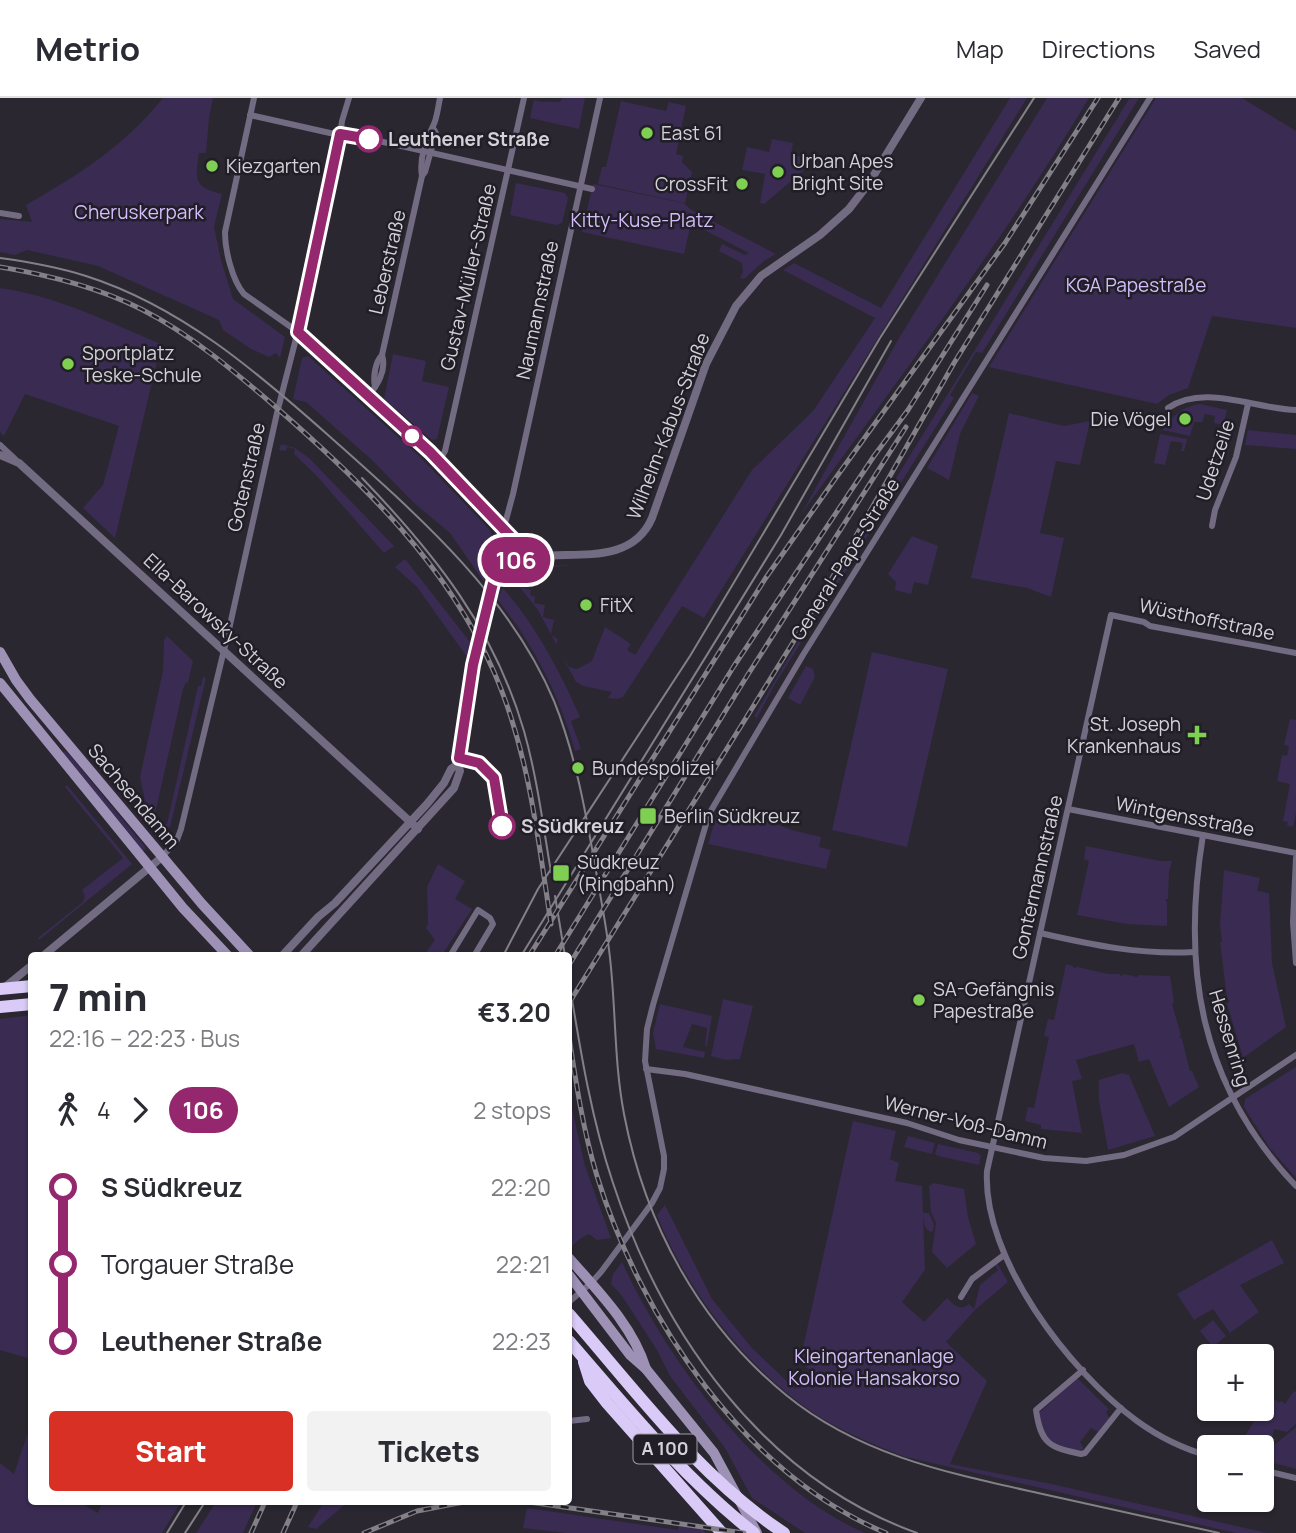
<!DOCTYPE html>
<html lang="en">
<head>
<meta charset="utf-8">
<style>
	:root { --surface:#fff; --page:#f2f2f3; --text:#2b2b33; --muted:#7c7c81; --line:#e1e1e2; --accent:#d93025 }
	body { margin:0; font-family:Manrope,sans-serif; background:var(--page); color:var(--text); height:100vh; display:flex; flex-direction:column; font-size:26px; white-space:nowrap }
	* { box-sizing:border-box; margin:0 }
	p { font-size:23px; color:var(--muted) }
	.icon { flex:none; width:38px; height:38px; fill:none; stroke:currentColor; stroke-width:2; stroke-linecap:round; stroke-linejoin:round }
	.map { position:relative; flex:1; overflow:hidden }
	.drawer { position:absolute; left:28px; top:854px; width:544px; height:553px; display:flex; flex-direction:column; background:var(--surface); border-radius:7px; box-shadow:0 2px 5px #0004 }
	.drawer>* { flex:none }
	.badge { padding:0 14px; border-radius:23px; font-size:24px; line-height:46px }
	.buttons { position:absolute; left:1197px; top:1246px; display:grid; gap:14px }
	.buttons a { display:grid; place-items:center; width:77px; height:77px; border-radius:7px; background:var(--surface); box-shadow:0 2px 5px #0004; font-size:35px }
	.map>.badge { position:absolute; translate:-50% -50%; box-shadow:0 0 0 4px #fff }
	.legs { display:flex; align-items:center; gap:10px; height:77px; padding:0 21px; font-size:23px }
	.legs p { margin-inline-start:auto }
	.head { display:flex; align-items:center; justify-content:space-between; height:119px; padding:0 21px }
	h1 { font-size:38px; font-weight:800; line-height:52px }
	.cta { display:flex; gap:14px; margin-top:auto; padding:14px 21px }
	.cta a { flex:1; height:80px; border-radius:7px; background:var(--accent); color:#fff; font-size:28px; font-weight:800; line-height:80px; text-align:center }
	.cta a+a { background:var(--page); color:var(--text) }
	ul { padding:0 21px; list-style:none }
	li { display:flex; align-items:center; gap:24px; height:77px; font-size:26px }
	li i { display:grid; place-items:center; width:10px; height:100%; margin:0 9px; background:currentColor }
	li i::after { content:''; width:18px; height:18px; margin:-9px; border:5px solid; border-radius:50%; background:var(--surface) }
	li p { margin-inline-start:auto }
	li:first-child i { background:linear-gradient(#0000 50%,currentColor 0) }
	li:last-child i { background:linear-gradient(currentColor 50%,#0000 0) }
	header { display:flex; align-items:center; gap:42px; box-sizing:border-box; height:98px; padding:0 35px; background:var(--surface); border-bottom:2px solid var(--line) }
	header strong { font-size:33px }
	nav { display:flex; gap:38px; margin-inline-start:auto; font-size:24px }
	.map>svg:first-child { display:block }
</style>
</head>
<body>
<header>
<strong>Metrio</strong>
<nav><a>Map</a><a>Directions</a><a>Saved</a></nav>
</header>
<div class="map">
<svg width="1296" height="1435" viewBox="0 0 1296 1435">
	<rect width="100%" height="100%" fill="#2a2731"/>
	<g fill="#3a2b52">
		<path d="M 163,0 L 213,0 L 209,20 L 206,55 L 199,55 C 195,81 194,90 222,96 L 214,129 L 221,162 L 233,201 L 285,239 L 280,260 L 276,255 L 269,259 L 251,251 L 223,232 L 219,222 L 98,168 L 27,152 L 15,157 L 0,154 L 0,121 L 32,124 L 26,107 C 80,76 123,49 163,0 Z"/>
		<path d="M 562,0 L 585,0 L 579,31 L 530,20 L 534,2 C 544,5 551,3 560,4 Z"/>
		<path d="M 1010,0 L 1027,0 L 704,520 L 682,508 L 623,599 L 617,601 L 608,600 L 612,594 L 583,588 L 576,584 L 538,512 L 510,477 C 528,466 553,468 574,467 L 521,472 L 523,478 L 518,477 L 516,483 L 521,485 L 520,489 L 531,492 L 530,497 L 535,499 L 534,505 L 545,507 L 543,519 L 554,522 L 551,537 L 558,541 L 556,547 L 569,569 L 577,571 L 592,563 L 605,529 L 631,546 L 627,552 L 635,557 L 752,372 L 813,313 L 875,220 L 783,172 L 794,165 L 881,210 Z"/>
		<path d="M 1047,0 L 1089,0 C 1002,145 899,280 800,418 L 899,240 Z"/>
		<polygon points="1139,0 982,255 976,254 950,297 954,300 775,586 757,620 754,618 874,416 1129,1"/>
		<polygon points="1156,0 1242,0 1296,33 1296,230 1212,218 1188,290 1169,297 1157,306 989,269"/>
		<polygon points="621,3 666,13 669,4 686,8 676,56 683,58 682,64 692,74 685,105 598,86 602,69 606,69"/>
		<polygon points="772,41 793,45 791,57 807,60 809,68 764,106 760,105 765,76 742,72 747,49 769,54"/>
		<polygon points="516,85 565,95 568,100 562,125 556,127 510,117"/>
		<polygon points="593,86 683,105 693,113 776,156 764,163 744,181 740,180 743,174 742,165 719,153 722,146 745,157 749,155 691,125 684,156 582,134"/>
		<path d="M 0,190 C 57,198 108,224 161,246 L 115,440 L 83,410 L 103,387 L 119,328 L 25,296 L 4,338 L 0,334 Z"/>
		<polygon points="393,256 426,263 422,283 449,289 437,341 432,342 384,301"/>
		<polygon points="308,258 419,358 489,431 493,439 484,484 450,435 413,404 372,362 306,304 293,301 302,260"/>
		<polygon points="972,295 979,298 960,336 949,382 927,370"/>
		<path d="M 1200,306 L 1227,312 L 1223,327 L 1214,325 L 1215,318 L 1205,316 L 1202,324 L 1194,324 L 1190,338 L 1163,332 C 1173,317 1182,309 1200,306 Z"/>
		<polygon points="1009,315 1064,328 1090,323 1080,367 1056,363 1040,435 1064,440 1051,499 1027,490 971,480"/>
		<polygon points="1248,332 1296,337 1296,351 1245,347"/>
		<polygon points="1160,336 1187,341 1184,353 1181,353 1183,345 1171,343 1165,367 1154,365"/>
		<polygon points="281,346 295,350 309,360 394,448 384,455 316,377 294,356 295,351 287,349 286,353 279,352"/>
		<polygon points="912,438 938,448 928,487 914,484 911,496 895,492 896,484 888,476"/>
		<polygon points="405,461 470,544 467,559 417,489 395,469"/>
		<path d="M 503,490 C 536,528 560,573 580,619 L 571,623 L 581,651 L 575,653 C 559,596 534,547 497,501 Z"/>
		<polygon points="167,538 193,563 188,585 186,584 183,591 155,716 145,703 140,679 163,573 164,542"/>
		<polygon points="872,554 948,571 907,749 832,732"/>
		<polygon points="806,568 813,571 815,579 800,607 788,600"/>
		<polygon points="203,579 206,580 170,729 153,733 150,730 167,726 198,588 201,588"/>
		<polygon points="1290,621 1296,622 1296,715 1293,729 1287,728 1288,724 1283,723 1290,686 1277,683 1282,657 1287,658 1289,648 1284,647"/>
		<polygon points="65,653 72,660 146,750 143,753 62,656"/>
		<polygon points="67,687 132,766 39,842 38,840 83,804 85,798 82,792 123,760 65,689"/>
		<polygon points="718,713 773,725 792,732 821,739 819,749 831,752 826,771 708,746"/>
		<polygon points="1086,748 1160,763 1172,763 1169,774 1168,801 1165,801 1167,805 1167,828 1127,826 1077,817 1089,763 1084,761"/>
		<polygon points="438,766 465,783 455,801 472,811 442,857 431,857 427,853 435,842 426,830 428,826 427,789"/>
		<polygon points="1224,772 1260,780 1257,793 1269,795 1272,865 1286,929 1243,960 1227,905 1230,904 1227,900 1220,844 1222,844 1220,827"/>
		<polygon points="1066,866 1073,868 1073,870 1078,869 1108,876 1119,876 1121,878 1124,876 1137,879 1139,877 1170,878 1174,905 1172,906 1181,937 1179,938 1182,941 1190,973 1192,973 1199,989 1169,1009 1149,961 1139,964 1134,946 1076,962 1082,981 1072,983 1082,1035 1041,1031 1041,1027 1025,1023 1028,1009 1034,1010 1049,939 1044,938 1048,921 1054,922"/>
		<polygon points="723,901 753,908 740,961 726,962 711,958"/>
		<polygon points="660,906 712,918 707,948 705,948 707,930 692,926 683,949 705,954 704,960 656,951 653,935"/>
		<polygon points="31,917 32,917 31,1261 0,1252 0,921"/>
		<polygon points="1296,969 1296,1080 1269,1049 1244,1009 1245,1001"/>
		<polygon points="1122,975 1129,977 1155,1038 1108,1052 1099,1002 1099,982"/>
		<polygon points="569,997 585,1068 611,1140 597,1142 589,1136 581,1140 572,1148 569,1144 569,1086 572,1076 569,1059"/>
		<path d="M 853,1023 L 896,1033 L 890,1061 L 899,1065 L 895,1083 L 922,1088 L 923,1115 L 929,1115 L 934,1126 L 933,1133 L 930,1134 L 925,1129 L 923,1118 L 925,1172 L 902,1204 L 924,1224 L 947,1200 C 953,1206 960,1214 969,1206 L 974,1211 L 980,1187 L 998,1172 L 995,1167 L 997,1165 L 1008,1184 L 975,1212 L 946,1244 L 987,1283 L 950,1366 L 1056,1387 L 1267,1435 L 1236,1435 L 906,1359 C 879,1349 853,1338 828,1324 C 754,1280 688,1197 657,1117 L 665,1107 L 712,1201 L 752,1250 L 795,1291 L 811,1273 L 800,1263 Z"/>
		<polygon points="908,1038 935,1045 932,1056 904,1049"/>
		<polygon points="938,1046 978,1055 981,1058 979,1067 938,1058 935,1056"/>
		<polygon points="934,1085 964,1091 968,1119 976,1146 947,1170 932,1154 936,1125 931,1114 929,1088"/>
		<polygon points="1272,1142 1284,1165 1240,1187 1259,1214 1230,1235 1213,1211 1194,1222 1177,1196"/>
		<path d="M 622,1164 C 668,1264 761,1390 865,1435 L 805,1435 L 752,1400 L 725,1350 L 670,1278 L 657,1252 L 622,1198 L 611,1186 L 613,1176 Z"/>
		<polygon points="1213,1222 1226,1238 1213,1249 1200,1233"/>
		<path d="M 1077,1280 L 1109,1311 L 1106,1314 L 1109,1320 L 1098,1334 L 1091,1330 L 1080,1344 L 1084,1351 C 1079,1353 1075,1352 1068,1351 C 1045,1346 1045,1335 1039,1315 Z"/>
		<polygon points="1294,1293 1296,1294 1296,1326 1287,1334 1274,1331 1272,1340 1276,1341 1262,1354 1262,1349 1220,1349 1227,1337 1231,1338 1230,1345 1243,1349 1245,1338 1270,1297 1279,1305 1282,1303 1285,1306"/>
		<polygon points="1296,1329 1296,1371 1262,1362 1262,1357"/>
		<polygon points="27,1337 31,1338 32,1404 83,1404 83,1406 98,1415 102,1404 181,1404 162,1435 0,1435 0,1365 14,1376"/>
		<polygon points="216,1404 257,1404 243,1435 196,1435"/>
		<polygon points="324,1404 348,1404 316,1431 308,1429"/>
		<polygon points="527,1410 678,1432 679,1428 703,1432 706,1435 566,1435 523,1430"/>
	</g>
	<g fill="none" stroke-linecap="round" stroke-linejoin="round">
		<g stroke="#736b82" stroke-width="6">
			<path d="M 254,0 L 225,134 C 225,152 232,182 244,196 L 298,234 L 430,354 L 514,442 L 525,460"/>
			<polyline points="250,17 330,35 352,37 592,91"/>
			<polyline points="422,78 425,74 436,35 433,30"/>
			<polyline points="0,115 19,118"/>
			<path d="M 375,289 C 373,279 375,264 382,257"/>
			<path d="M 368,299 C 377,287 387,273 382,257 L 422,78 C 419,61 426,42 433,28 C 437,21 438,9 440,0"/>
			<path d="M 1168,310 C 1204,285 1255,311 1296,312"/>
			<polyline points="0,347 15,361"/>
			<polyline points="439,363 445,353 524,0"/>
			<polyline points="501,428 506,422 513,396 600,0"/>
			<polyline points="1212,428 1215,412 1236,359 1248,306"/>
			<polyline points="1068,711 1296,755"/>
			<path d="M 1203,737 C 1181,871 1200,987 1296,1088"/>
			<polyline points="162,759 177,742 181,731 230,527 277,315 302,217 339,45 342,23 349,0"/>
			<polyline points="1296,760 1293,824 1296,865"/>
			<path d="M 1040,835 C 1092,847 1141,857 1194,854"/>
			<polyline points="450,858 478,812 490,820 493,826 474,858"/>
			<polyline points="646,971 685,976 907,1025 959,1042 1044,1060 1086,1063 1124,1057 1174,1039 1296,957"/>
			<polyline points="961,1199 972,1181 1004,1157"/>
			<polyline points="569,1204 591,1185 601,1174 652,1105 660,1090 664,1071 664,1058 645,963 647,931 653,907 709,716 803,557 1150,0"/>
			<path d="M 1083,1272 L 1036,1312 C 1041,1347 1050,1349 1081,1356 L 1085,1355 L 1121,1310"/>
			<polyline points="569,1323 587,1321"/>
			<path d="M 1209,1358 C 1184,1351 1159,1339 1137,1323 C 1070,1274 982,1160 987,1073 L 1111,517 L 1144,524 L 1150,528 L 1296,555"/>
			<polyline points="1262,1372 1296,1380"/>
		</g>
		<g stroke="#736b82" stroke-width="8">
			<polyline points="0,357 19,365 418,731"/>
			<polyline points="43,858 162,759"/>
			<polyline points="282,858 318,819 335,805 427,706 444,685 451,671 458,666"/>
			<path d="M 301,858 L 454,690 L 460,673 L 458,666 L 473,567 L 491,488 C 513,426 622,490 652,420 L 706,266 L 736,208 L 761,178 L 820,137 L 849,111 L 869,85 L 921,0"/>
			<polyline points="5,889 32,867"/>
		</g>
		<g stroke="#9d91b5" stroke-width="10">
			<polyline points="0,554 16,582 30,601 202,806 250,858"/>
			<polyline points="0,585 183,810 228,858"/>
			<path d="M 569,1160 C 598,1193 633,1228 646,1271"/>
			<polyline points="569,1177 630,1257 646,1271 714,1355 757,1435"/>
		</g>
		<g stroke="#d9caf7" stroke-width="12">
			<polyline points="0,891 32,888"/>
			<polyline points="0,909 32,906"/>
			<path d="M 569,1216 C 636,1293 698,1378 784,1435"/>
			<path d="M 569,1243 C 627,1310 684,1380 754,1435"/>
			<polyline points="584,1264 590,1283 607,1305 722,1435"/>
		</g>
		<g stroke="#838088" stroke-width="2">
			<path d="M 0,160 C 29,164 58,169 86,178 C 180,208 256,273 328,337 C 414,414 509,495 554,603 C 576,658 586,716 596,773 C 601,802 607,831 610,860 C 616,912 614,964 624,1016 C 645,1126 699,1226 786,1297 C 859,1357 948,1375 1038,1395 C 1099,1408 1159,1422 1219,1435"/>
			<path d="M 362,380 C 435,456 494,530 524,633 C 537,679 543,727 551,774"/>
			<polyline points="555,798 565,858"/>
			<polyline points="503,858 538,791 690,558 880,240 1034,0"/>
			<polyline points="521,858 781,437 891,243"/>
			<path d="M 569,883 C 580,950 591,1020 613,1085 C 662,1235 763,1380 917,1435"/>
			<polyline points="167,1435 186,1404"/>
			<polyline points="185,1435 205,1404"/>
		</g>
		<defs>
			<g id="rail">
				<path d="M 0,169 C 49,177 97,189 141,211 C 192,237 235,274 278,311 C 364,386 448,468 494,574 C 529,654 538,741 551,826"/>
				<polyline points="529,858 765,481 835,381 1005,145 1098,0"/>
				<polyline points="555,858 734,568 874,358 908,312 987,187"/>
				<polyline points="569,867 747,578 906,329"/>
				<polyline points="569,905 823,496 954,265 1119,0"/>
				<path d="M 569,938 C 576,985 583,1032 597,1078 C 641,1220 744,1376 886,1435"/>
				<polyline points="529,1404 744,1435"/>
				<polyline points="251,1435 265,1404"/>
				<polyline points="283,1435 297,1404"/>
				<polyline points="364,1435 417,1413 464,1404"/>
			</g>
		</defs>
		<use href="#rail" stroke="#838088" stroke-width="5"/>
		<use href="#rail" stroke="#211e27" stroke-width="2.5" stroke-dasharray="8" stroke-linecap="butt"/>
	</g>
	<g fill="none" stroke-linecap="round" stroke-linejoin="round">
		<defs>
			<polyline id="line-1" points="369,41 340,36 298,234 430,354 514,442 525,460 508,466 494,481 473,567 459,660 479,665 494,680 502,728"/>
		</defs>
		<use href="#line-1" stroke="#fff" stroke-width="16"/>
		<use href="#line-1" stroke="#95276e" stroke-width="10"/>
	</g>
	<g fill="#7fd052" stroke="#211e27" stroke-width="2.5">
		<circle cx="647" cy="35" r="7"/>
		<circle cx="212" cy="68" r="7"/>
		<circle cx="778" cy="74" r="7"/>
		<circle cx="742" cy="86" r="7"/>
		<circle cx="68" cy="266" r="7"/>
		<circle cx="1185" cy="321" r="7"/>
		<circle cx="586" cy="507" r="7"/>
		<path d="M1193.5 626.5h7v7h7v7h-7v7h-7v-7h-7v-7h7z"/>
		<circle cx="578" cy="670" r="7"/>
		<rect x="639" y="709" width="18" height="18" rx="3.5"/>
		<rect x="552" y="766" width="18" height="18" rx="3.5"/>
		<circle cx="919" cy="902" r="7"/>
	</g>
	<g fill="#fff" stroke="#95276e" stroke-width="3.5">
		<circle cx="369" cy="41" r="12"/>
		<circle cx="412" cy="338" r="9"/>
		<circle cx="502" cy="728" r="12"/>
	</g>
	<g text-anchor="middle" stroke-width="5" stroke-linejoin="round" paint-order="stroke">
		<rect fill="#211e27" stroke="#9e9ca3" stroke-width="2" x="633.5" y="1336.5" width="63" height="29" rx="5"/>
		<g font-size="18" font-weight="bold" fill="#d4d2d8">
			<text x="665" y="1357">A 100</text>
		</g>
		<g font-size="19" fill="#d4d2d8" stroke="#211e27" text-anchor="start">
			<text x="661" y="42">East 61</text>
			<text x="792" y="70">Urban Apes<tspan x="792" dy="22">Bright Site</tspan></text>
			<text x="226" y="75">Kiezgarten</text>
			<text x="728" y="93" text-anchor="end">CrossFit</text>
			<text x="82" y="262">Sportplatz<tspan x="82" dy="22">Teske-Schule</tspan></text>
			<text x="1171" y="328" text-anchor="end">Die Vögel</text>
			<text x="600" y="514">FitX</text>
			<text x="1181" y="633" text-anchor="end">St. Joseph<tspan x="1181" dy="22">Krankenhaus</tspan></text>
			<text x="592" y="677">Bundespolizei</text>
			<text x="664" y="725">Berlin Südkreuz</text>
			<text x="577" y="771">Südkreuz<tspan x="577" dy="22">(Ringbahn)</tspan></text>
			<text x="933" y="898">SA-Gefängnis<tspan x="933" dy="22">Papestraße</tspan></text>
		</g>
		<g font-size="19" font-weight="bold" fill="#d4d2d8" stroke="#211e27" text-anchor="start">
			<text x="388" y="48">Leuthener Straße</text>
			<text x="521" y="735">S Südkreuz</text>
		</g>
		<g font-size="19" fill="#d3bdfb" stroke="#211e27">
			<text x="139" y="121">Cheruskerpark</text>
			<text x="642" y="129">Kitty-Kuse-Platz</text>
			<text x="1136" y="194">KGA Papestraße</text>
			<text x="874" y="1265">Kleingartenanlage<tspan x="874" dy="22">Kolonie Hansakorso</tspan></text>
		</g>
		<g font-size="19" fill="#d4d2d8" stroke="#211e27">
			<text transform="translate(387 164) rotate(-77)" y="7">Leberstraße</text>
			<text transform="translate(468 179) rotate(-77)" y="7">Gustav-Müller-Straße</text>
			<text transform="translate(537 212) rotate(-78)" y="7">Naumannstraße</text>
			<text transform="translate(668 328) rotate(-69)" y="7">Wilhelm-Kabus-Straße</text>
			<text transform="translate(1215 362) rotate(-72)" y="7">Udetzeile</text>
			<text transform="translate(246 379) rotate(-77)" y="7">Gotenstraße</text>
			<text transform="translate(845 461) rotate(-58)" y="7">General-Pape-Straße</text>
			<text transform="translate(1207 521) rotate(12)" y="7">Wüsthoffstraße</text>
			<text transform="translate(216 523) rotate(43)" y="7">Ella-Barowsky-Straße</text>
			<text transform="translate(134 698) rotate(50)" y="7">Sachsendamm</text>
			<text transform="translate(1185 718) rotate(11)" y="7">Wintgensstraße</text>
			<text transform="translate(1037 779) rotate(-77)" y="7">Gontermannstraße</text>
			<text transform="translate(1230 940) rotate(73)" y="7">Hessenring</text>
			<text transform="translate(966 1024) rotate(14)" y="7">Werner-Voß-Damm</text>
		</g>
	</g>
</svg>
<div class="buttons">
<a>+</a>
<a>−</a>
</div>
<b class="badge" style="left:516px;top:462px;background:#95276e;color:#fff">106</b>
<section class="drawer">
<div class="head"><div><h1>7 min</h1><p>22:16 – 22:23 · Bus</p></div><b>€3.20</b></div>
<div class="legs"><svg class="icon" aria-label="walk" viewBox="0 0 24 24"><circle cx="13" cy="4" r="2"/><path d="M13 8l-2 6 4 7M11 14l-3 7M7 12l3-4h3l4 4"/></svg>4<svg class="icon" aria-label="forward" viewBox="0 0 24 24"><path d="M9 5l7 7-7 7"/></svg><b class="badge" style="background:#95276e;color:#fff">106</b><p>2 stops</p></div>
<ul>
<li><i style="color:#95276e"></i><b>S Südkreuz</b><p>22:20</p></li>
<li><i style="color:#95276e"></i><span>Torgauer Straße</span><p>22:21</p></li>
<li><i style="color:#95276e"></i><b>Leuthener Straße</b><p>22:23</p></li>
</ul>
<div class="cta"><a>Start</a><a>Tickets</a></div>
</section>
</div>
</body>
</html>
